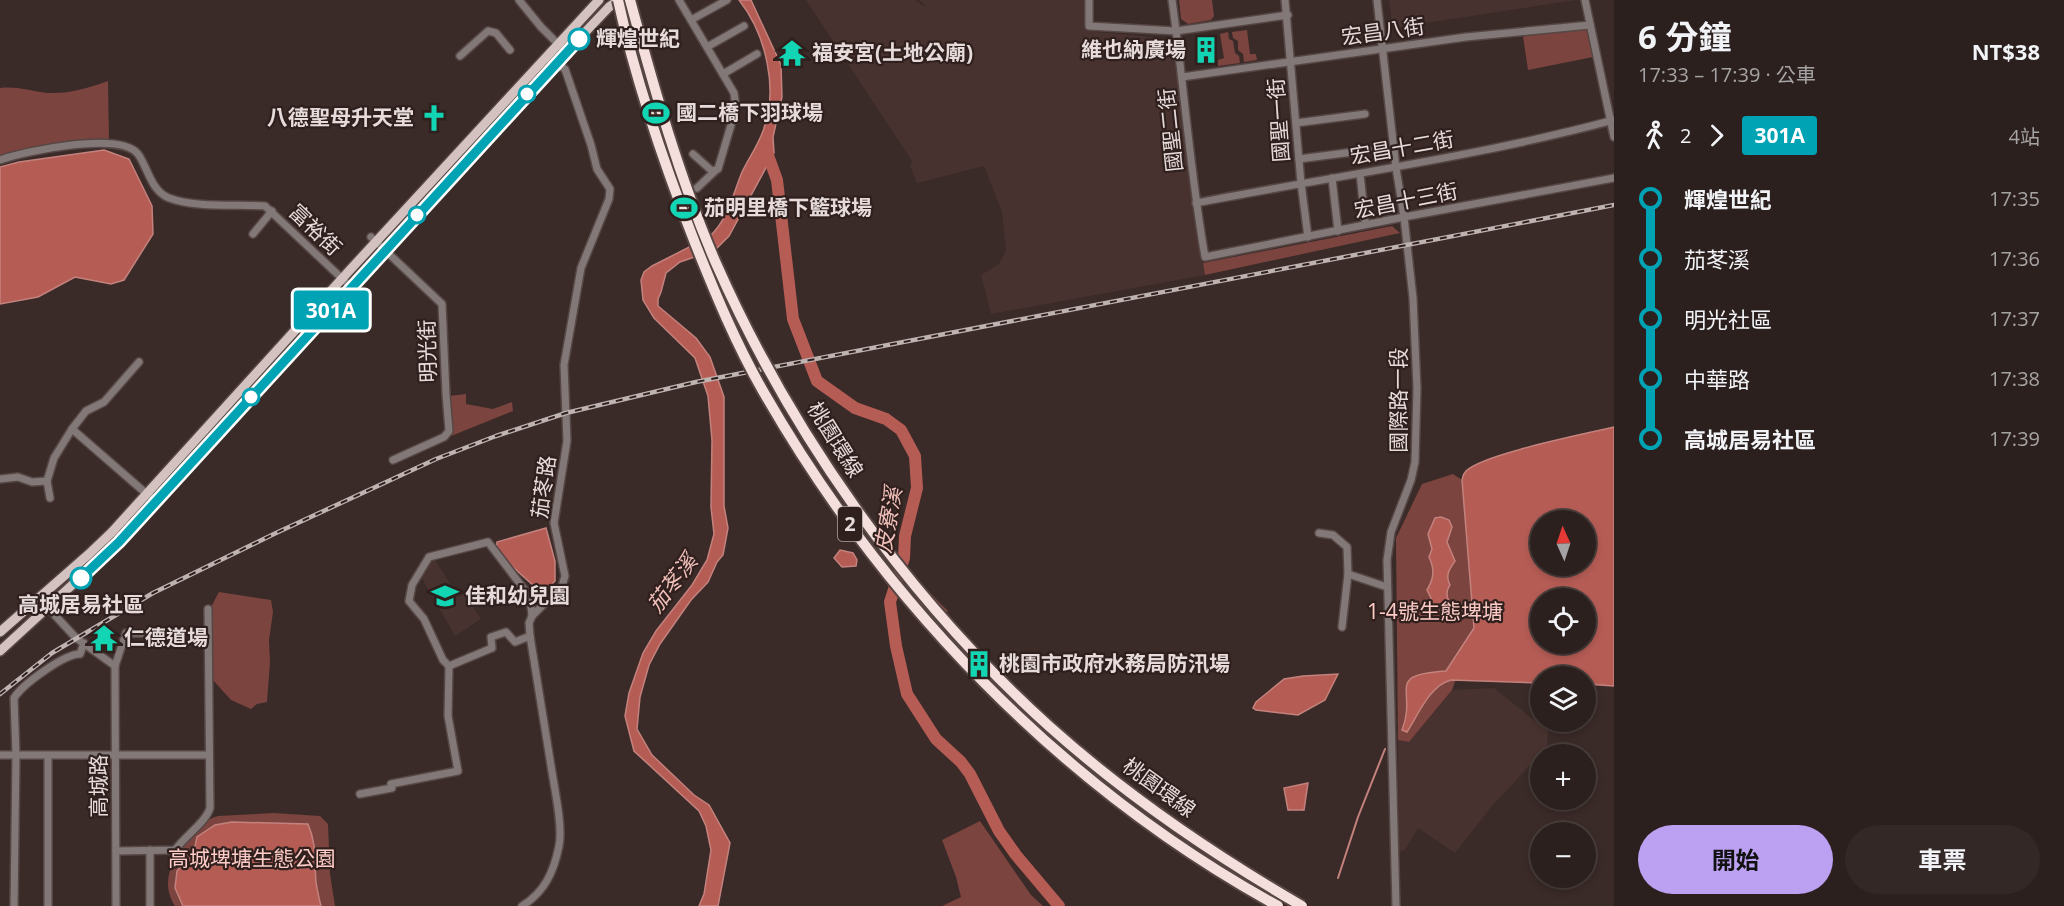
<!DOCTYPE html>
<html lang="zh-TW">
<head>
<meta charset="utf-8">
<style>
	:root { --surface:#2c201e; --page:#342827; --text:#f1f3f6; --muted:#a6a3a4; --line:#483e3c; --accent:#bca0f2 }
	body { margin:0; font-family:"Open Sans","Noto Sans TC",sans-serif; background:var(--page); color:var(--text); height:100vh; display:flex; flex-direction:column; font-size:22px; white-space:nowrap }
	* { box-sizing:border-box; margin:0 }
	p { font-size:20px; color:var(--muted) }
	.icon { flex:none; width:33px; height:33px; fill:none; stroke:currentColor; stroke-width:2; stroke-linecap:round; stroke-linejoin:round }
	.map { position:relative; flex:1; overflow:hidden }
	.details { display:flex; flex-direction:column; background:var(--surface); width:450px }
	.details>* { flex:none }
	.badge { padding:0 12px; border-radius:4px; font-size:21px; line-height:39px }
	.needle { width:39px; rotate:357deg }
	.fabs { position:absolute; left:1530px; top:510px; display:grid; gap:12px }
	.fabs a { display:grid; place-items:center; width:66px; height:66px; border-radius:50%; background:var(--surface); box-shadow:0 3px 9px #0003,0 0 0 2px var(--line); font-size:30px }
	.map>.badge { position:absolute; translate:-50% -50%; box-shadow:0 0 0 3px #fff }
	.legs { display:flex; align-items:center; gap:9px; height:66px; padding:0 24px; font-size:20px }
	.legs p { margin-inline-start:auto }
	.head { display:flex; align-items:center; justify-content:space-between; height:102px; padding:0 24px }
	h1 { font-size:33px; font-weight:700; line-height:45px }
	.cta { display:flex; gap:12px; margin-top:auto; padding:12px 24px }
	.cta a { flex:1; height:69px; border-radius:36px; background:var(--accent); color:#111; font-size:24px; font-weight:700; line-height:69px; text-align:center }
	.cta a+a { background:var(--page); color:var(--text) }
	ul { padding:0 24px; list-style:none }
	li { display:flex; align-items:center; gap:21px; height:60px; font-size:22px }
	li i { display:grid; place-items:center; width:9px; height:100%; margin:0 8px; background:currentColor }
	li i::after { content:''; width:15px; height:15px; margin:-8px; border:4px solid; border-radius:50%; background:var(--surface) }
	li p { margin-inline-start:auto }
	li:first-child i { background:linear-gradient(#0000 50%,currentColor 0) }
	li:last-child i { background:linear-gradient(currentColor 50%,#0000 0) }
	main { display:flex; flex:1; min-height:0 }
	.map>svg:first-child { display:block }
</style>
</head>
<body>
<main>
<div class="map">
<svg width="1614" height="906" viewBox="0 0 1614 906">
	<rect width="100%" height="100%" fill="#3a2a28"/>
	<g fill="#48322f">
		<polygon points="806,0 915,0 923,6 926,6 919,0 1086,0 1088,31 1172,39 1205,275 991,314 981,275 999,264 1006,250 1002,212 984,166 917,183 910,166 912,161"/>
		<polygon points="1389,0 1576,0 1393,28"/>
		<polygon points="434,558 458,597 464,594 481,619 455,636 420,575 430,559"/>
		<polygon points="1494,688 1548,731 1547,747 1492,806 1455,853 1418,828 1405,850 1399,852 1398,740 1409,742 1452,690"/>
	</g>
	<g fill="#7b443f">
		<polygon points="1179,0 1212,0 1214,16 1211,20 1188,24 1181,19"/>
		<polygon points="1588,29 1593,57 1528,70 1523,36"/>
		<polygon points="1247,30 1250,54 1256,54 1257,60 1244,62 1243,54 1238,50 1238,41 1233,38 1232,32"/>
		<polygon points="1228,32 1229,39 1233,41 1235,53 1239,56 1240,63 1218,66 1218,60 1224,58 1220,34"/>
		<path d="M 108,81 L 109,141 C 72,141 36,143 0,156 L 0,88 C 16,86 31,91 47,93 C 70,94 87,88 108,81 Z"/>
		<polygon points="1392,226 1400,233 1205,275 1203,263"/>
		<polygon points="466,394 466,404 493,409 512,402 513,411 451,436 449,396"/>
		<polygon points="1453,474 1462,480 1474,628 1452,690 1409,742 1398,740 1396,538 1422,484"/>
		<polygon points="926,589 948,611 930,628 909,606"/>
		<polygon points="219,592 271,600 273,612 269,640 270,662 267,702 257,704 251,709 231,700 212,679 211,607"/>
		<path d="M 274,813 L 320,816 L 328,824 L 330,874 L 335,906 L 175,906 C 159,881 173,859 189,838 C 196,829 205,819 218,816 Z"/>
		<polygon points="980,821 1031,895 1043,906 942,906 961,897 956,877 942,840"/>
	</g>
	<g fill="#b55c55" stroke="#c4827d" stroke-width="1.5" fill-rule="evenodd">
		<path d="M 739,0 L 751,0 L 781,65 L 782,97 L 773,137 L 774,153 L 729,236 L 715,250 L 680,262 L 666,273 L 661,292 L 658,299 L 658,306 L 696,338 L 710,357 L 724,397 L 724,506 L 728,528 L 723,555 L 717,562 L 708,582 L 691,600 L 660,644 L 649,665 L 640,697 L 637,729 L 652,755 L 694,795 L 709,805 L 730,843 L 718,906 L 699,906 L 704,894 L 711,850 L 706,826 L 699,811 L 634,751 L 625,716 L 629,693 L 643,653 L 656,631 L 692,585 L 707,560 L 714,534 L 711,507 L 712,440 L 708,396 L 695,358 L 654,318 L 643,300 L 641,280 L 644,272 L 652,266 L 709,237 C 728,220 733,194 742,172 C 749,158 758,145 763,131 C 779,90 766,34 739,0 Z"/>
		<polygon points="104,150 129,159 152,206 153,234 124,280 111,284 75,277 38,297 0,304 0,167 19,162"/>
		<path d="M 1614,427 L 1614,686 L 1586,684 L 1586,676 L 1540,676 L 1540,683 L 1451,680 C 1430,685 1418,715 1407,732 L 1402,730 C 1418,690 1383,675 1446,671 L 1474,628 L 1462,480 C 1463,476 1463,474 1466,471 C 1483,454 1585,434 1614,427 ZM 1540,520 L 1586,520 L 1586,566 L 1540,566 ZM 1540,598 L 1586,598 L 1586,644 L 1540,644 Z"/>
		<path d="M 1441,517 L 1449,520 L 1452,527 L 1447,542 L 1455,561 C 1449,570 1445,575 1450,585 C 1444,593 1448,601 1453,609 L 1452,612 L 1449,613 L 1440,606 L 1434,613 L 1431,612 L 1431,598 L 1427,590 C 1434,578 1435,570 1429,557 L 1432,549 L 1428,534 L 1435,518 Z"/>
		<polygon points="546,528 555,561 555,581 544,592 538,601 535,587 496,552 497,542"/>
		<polygon points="840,550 853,553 857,560 856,566 842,567 834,558"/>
		<polygon points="1338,674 1325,700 1298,715 1256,710 1253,708 1256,702 1284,679 1303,676"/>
		<polygon points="1308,783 1304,810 1288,810 1284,788"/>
		<path d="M 232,822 L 308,824 C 317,845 314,860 316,882 C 317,890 319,898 321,906 L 183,906 L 175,888 L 177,871 L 194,851 L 197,837 L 215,825 Z"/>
	</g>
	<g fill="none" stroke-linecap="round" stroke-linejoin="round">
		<polyline stroke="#c4827d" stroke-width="2" points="1338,878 1358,817 1385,749"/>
		<polyline stroke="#b55c55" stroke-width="12" points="765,147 777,180 793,319 817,381 855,408 886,419 901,430 915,456 917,488 905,536 904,558 890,602 896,646 907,694 936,739 961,762 970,774 999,831 1016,855 1059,906"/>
		<defs>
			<g id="minor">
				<polyline points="519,0 541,27 561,47"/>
				<polyline points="679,0 734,93 736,108 718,169 712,171 693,154"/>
				<polyline points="1089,0 1089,26 1176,31 1288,15"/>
				<path d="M 1172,0 C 1184,86 1190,172 1205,257 L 1404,217 L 1614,178"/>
				<polyline points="1285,0 1301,183 1308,237"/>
				<polyline points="1377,0 1396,168 1404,217 1413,298 1417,388 1415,462 1411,480 1391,532 1387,560 1396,906"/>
				<polyline points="1585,0 1614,137"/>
				<polyline points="691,20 727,0"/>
				<polyline points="707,47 744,26"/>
				<polyline points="460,56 488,31 496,33 510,50"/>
				<polyline points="723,74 757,54"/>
				<polyline points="1182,77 1466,37 1590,25"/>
				<polyline points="1296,123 1365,114"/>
				<polyline points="1299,159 1368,150"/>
				<path d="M 0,160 C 25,151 120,131 138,154 C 148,168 151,191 169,198 C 195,208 237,204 265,206 L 351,287"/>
				<polyline points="1360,174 1365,220"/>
				<polyline points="1332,178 1338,231"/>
				<polyline points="697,188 716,170"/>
				<path d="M 1196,203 C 1335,176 1476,157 1614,120"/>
				<polyline points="253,234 272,211"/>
				<polyline points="371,237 442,304 446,394 449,431 444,437 393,460"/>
				<polyline points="72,429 156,502"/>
				<polyline points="0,479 18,477 32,482 47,481"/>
				<polyline points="50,498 47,481 54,458 72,429 86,411 104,402 139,362"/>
				<polyline points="1319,533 1333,535 1347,547 1348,574 1342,627"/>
				<polyline points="1348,574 1387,587"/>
				<polyline points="39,598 76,638 115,666 116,906"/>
				<polyline points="115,666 126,633 174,633 175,636"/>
				<polyline points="449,666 443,660 424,619 409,601 412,585 429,557 488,542 530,597 532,616"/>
				<polyline points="0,755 209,755"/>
				<polyline points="360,794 392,788 391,784 458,771 448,716 449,666 492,648 491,637 506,632 515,642 530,636"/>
				<path d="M 116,851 L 175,850 C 185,836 206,822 210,808 L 208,609"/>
				<path d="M 14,906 L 16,755 L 14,698 C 23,684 64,654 80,654 L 84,643"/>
				<polyline points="48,906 48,755"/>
				<polyline points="150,906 150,850"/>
				<path d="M 522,906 C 545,892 554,871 559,846 C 563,828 555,791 552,772 C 545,727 537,681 530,636 L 529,623 L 532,616 L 562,586 L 565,576 L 554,523 L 567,441 L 564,365 L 581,268 L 609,199 L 610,189 L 597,169 L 591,145 L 565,69 L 546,57"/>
			</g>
			<g id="major">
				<polyline points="0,632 89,554 112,532 349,271 599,0"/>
				<polyline points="0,651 119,542 537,83 609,7 619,0"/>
			</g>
		</defs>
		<use href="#minor" stroke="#564644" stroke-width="10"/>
		<use href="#major" stroke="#564644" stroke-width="12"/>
		<use href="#minor" stroke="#817877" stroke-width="7"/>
		<use href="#major" stroke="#d4c2c0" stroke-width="9"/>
		<defs>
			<polyline id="rail" points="0,694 52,653 153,593 276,533 436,459 496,436 566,413 696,382 1614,205"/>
		</defs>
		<use href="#rail" stroke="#bfb3b2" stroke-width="4.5"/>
		<use href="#rail" stroke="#2f201e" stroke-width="2" stroke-dasharray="7" stroke-linecap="butt"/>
		<defs>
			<g id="highway-bridge">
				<path d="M 618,0 C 636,83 664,164 695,243 C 715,293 736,344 763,391 C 884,603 1063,788 1278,906"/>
				<path d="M 630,0 C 654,88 679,177 715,261 C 792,436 908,599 1050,727 C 1126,795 1214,855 1302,906"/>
			</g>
		</defs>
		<use href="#highway-bridge" stroke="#564644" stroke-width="14" stroke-linecap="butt"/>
		<use href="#highway-bridge" stroke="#f5dfdd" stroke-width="10"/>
	</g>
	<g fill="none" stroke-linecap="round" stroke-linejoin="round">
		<defs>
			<polyline id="line-1" points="81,578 119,542 579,39"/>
		</defs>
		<use href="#line-1" stroke="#fff" stroke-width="14"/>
		<use href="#line-1" stroke="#00a3b4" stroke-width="9"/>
	</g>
	<defs>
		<symbol id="building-bare" viewBox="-9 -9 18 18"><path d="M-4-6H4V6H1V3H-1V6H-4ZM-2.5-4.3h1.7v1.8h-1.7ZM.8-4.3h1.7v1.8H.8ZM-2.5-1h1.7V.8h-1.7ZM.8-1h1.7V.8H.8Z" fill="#12d5b4" stroke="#2f201e" stroke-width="2.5" paint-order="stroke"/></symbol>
		<symbol id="temple-bare" viewBox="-9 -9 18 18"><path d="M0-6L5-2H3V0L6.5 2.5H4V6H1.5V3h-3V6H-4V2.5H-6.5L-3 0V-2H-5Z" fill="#12d5b4" stroke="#2f201e" stroke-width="2.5" paint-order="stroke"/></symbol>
		<symbol id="stadium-bare" viewBox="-9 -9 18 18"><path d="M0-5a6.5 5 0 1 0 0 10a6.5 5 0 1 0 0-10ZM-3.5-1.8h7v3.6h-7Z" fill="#12d5b4" stroke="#2f201e" stroke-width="2.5" paint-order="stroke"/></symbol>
		<symbol id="church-bare" viewBox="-9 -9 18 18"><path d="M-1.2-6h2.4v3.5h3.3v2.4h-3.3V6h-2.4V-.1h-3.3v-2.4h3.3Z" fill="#12d5b4" stroke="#2f201e" stroke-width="2.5" paint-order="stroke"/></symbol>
		<symbol id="school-bare" viewBox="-9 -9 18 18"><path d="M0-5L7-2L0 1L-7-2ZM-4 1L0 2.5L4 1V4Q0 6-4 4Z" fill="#12d5b4" stroke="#2f201e" stroke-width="2.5" paint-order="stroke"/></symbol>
	</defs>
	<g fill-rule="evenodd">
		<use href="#building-bare" x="1187" y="31" width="38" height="38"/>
		<use href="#temple-bare" x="773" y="34" width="38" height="38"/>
		<use href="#stadium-bare" x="637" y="94" width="38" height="38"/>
		<use href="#church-bare" x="415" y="99" width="38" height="38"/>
		<use href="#stadium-bare" x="665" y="189" width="38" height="38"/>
		<use href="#school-bare" x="426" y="577" width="38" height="38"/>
		<use href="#temple-bare" x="85" y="619" width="38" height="38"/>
		<use href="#building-bare" x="960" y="645" width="38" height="38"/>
	</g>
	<g fill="#fff" stroke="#00a3b4" stroke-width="3">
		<circle cx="579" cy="39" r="10"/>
		<circle cx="527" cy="94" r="8"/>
		<circle cx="417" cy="215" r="8"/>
		<circle cx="251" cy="397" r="8"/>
		<circle cx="81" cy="578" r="10"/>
	</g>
	<g text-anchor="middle" stroke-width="4.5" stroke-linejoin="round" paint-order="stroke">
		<rect fill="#2f201e" stroke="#afa3a2" stroke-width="1.5" x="838" y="507" width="24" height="34" rx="4.5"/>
		<g font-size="20" font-weight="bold" fill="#e6dbda">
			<text x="850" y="531">2</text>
		</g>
		<g font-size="21" fill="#e6dbda" stroke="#2f201e">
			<text transform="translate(1383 32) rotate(-8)" y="7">宏昌八街</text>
			<text transform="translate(1279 120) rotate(-94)" y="7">國聖一街</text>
			<text transform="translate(1171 130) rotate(-96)" y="7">國聖二街</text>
			<text transform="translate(1402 148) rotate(-10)" y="7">宏昌十二街</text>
			<text transform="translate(1406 201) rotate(-11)" y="7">宏昌十三街</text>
			<text transform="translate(315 230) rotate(44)" y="7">富裕街</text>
			<text transform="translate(428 351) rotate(-92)" y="7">明光街</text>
			<text transform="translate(1399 400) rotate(-90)" y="7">國際路一段</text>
			<text transform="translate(835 440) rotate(58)" y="7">桃園環線</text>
			<text transform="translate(544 487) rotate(-82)" y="7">茄苳路</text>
			<text transform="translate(99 786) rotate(-90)" y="7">高城路</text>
			<text transform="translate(1159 788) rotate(36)" y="7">桃園環線</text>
		</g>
		<g font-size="21" font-weight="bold" fill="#e6dbda" stroke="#2f201e" text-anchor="start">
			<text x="596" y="46">輝煌世紀</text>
			<text x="81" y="612" text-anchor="middle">高城居易社區</text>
		</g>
		<g font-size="21" font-weight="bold" fill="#e6dbda" stroke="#2f201e" text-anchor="start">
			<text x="1186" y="57" text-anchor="end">維也納廣場</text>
			<text x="812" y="60">福安宮(土地公廟)</text>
			<text x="676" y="120">國二橋下羽球場</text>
			<text x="414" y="125" text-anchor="end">八德聖母升天堂</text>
			<text x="704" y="215">茄明里橋下籃球場</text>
			<text x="465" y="603">佳和幼兒園</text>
			<text x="124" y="645">仁德道場</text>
			<text x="999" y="671">桃園市政府水務局防汛場</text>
		</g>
		<g font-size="21" fill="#fecbc6" stroke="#2f201e">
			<text x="1435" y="619">1-4號生態埤塘</text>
			<text x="252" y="866">高城埤塘生態公園</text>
		</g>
		<g font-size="22" font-style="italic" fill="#f1bfb9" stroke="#2f201e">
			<text transform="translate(888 520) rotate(-80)" y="8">皮寮溪</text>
			<text transform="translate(672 583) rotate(-53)" y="8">茄苳溪</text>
		</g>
	</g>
</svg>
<div class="fabs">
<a><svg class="needle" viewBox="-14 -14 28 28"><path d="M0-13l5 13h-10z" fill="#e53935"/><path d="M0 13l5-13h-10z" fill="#a6a3a4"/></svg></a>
<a><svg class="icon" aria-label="locate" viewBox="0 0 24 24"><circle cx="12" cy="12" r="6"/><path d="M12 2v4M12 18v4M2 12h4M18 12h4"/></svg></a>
<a><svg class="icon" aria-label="layers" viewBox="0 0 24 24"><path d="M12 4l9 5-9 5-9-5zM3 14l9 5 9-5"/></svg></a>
<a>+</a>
<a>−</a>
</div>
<b class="badge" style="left:331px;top:310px;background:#00a3b4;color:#fff">301A</b>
</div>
<section class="details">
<div class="head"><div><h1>6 分鐘</h1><p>17:33 – 17:39 · 公車</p></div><b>NT$38</b></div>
<div class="legs"><svg class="icon" aria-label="walk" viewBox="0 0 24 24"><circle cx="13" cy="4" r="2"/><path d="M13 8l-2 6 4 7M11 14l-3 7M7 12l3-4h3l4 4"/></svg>2<svg class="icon" aria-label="forward" viewBox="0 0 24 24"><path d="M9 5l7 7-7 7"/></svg><b class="badge" style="background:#00a3b4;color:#fff">301A</b><p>4站</p></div>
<ul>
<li><i style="color:#00a3b4"></i><b>輝煌世紀</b><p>17:35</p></li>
<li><i style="color:#00a3b4"></i><span>茄苳溪</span><p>17:36</p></li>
<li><i style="color:#00a3b4"></i><span>明光社區</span><p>17:37</p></li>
<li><i style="color:#00a3b4"></i><span>中華路</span><p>17:38</p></li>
<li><i style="color:#00a3b4"></i><b>高城居易社區</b><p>17:39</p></li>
</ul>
<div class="cta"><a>開始</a><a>車票</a></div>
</section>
</main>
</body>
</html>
